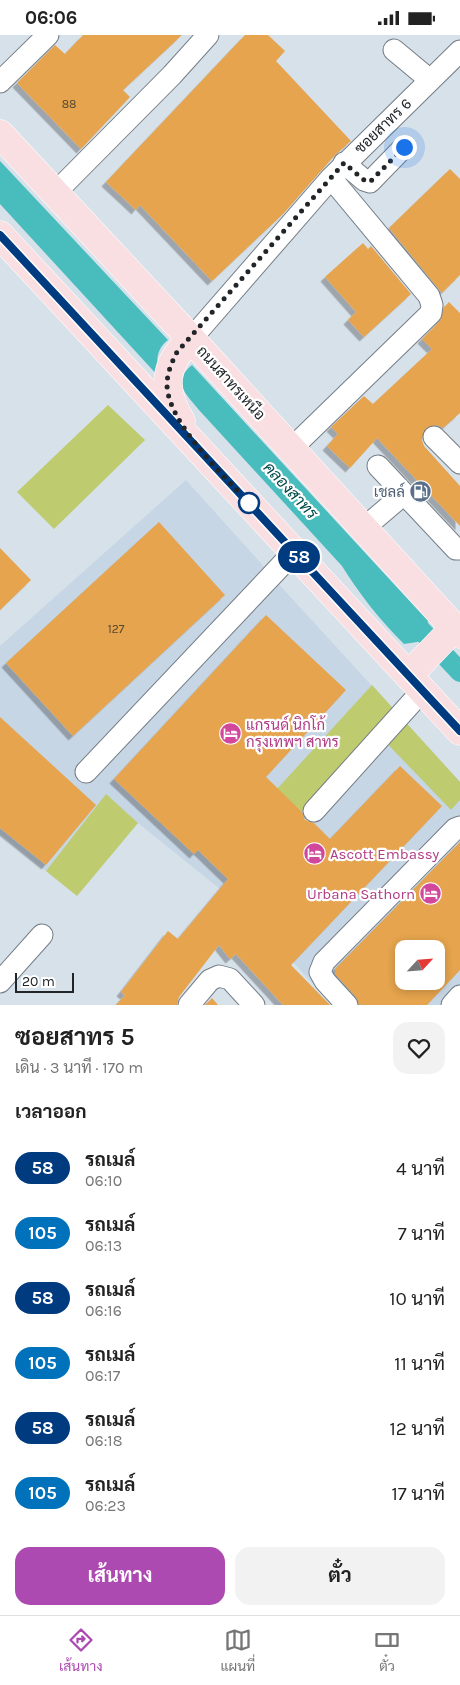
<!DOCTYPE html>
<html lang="th">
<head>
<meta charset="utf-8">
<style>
	:root { --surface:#fff; --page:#f2f2f2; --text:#222; --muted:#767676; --line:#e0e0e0; --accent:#ad4ab1 }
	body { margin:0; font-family:Karla,Sarabun,sans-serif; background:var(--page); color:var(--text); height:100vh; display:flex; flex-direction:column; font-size:19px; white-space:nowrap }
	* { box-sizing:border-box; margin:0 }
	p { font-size:16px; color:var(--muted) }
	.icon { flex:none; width:28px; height:28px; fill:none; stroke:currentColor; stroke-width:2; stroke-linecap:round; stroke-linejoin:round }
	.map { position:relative; height:970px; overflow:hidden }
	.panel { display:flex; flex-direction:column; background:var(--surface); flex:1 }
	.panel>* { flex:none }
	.badge { padding:0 10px; border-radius:16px; font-size:18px; line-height:32px }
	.needle { width:32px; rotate:64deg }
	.tools { position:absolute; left:395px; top:905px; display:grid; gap:10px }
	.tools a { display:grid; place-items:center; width:50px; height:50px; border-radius:10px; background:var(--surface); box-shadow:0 2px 8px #0003; font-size:25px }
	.scale { position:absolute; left:15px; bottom:12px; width:59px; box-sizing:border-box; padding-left:5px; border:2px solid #212528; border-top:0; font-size:14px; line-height:18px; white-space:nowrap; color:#212528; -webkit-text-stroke:4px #fff; paint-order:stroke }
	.you { position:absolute; width:25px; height:25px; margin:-12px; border:4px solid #fff; border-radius:50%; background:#1a73e8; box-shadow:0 0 0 8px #1a73e833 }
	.map>.badge { position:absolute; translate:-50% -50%; box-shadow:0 0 0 2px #fff }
	h2 { padding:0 15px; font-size:19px; line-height:45px }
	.round { display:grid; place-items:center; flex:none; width:52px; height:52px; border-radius:15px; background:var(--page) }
	.overview { display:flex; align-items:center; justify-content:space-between; height:85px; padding:0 15px }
	h1 { font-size:24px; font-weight:700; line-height:38px }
	.action { display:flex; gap:10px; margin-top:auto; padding:10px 15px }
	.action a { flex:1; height:58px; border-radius:15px; background:var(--accent); color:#fff; font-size:20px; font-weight:700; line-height:58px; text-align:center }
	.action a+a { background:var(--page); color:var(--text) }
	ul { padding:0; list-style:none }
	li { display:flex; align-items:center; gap:15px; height:65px; padding:0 15px }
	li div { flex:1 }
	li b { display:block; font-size:19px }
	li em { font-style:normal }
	li .badge { min-width:55px; font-weight:700; text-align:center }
	.status { display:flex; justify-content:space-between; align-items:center; height:35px; padding:0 25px; background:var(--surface); direction:ltr }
	.status svg { height:14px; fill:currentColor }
	.menu { display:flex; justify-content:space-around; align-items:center; height:70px; border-top:1px solid var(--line); background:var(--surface); font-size:14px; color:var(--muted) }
	.menu a { display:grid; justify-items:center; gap:2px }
	.menu .active { color:var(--accent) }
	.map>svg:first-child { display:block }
</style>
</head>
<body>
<div class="status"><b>06:06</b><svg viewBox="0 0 49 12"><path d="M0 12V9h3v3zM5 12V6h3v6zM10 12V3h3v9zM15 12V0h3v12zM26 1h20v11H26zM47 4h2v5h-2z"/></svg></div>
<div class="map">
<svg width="460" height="970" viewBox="0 0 460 970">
	<defs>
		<filter id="shadow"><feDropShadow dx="-4.5" dy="4.5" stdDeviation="0" flood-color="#0004"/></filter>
	</defs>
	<rect width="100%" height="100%" fill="#d7e1ea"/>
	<path fill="#c7d6e5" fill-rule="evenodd" d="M 186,445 L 267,535 L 77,733 L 93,747 L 275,545 L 460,747 L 460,970 L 332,970 L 246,875 L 138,788 L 77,861 L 0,799 L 0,611 ZM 404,914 L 436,914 L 436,946 L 404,946 Z"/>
	<g fill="#becc6f">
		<polygon points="108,370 145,405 54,494 17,457"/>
		<polygon points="372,650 460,747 460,765 451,775 375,696 302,777 277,754"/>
		<polygon points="106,759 138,788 77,861 46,836"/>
	</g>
	<g fill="#49bcbe">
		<path d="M 0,126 L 168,305 C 155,315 156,328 160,343 L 0,169 Z"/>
		<path d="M 192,330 L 428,586 L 424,603 L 417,607 L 404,609 C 380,585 360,560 342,531 L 199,375 C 186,359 171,347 192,330 Z"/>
	</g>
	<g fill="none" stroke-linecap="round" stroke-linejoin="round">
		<polyline stroke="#49bcbe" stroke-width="20" points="407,580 460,637"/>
	</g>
	<g fill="#e5a44d" fill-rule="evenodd" filter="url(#shadow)">
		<polygon points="83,0 182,0 123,55 130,62 81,114 17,48 55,10 65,19"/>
		<polygon points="245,0 268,0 285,16 276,26 351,106 335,120 284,178 212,246 140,170 136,175 106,147"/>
		<polygon points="450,134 460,144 460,240 442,258 389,193"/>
		<polygon points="363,208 368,214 371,211 411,259 364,302 348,285 356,277 325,242"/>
		<polygon points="449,267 460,278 460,378 443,393 437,390 426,393 422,405 424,411 460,451 460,491 377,403 350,433 327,411 338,399 331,392 364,361 373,369 432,314 422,304 440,286 444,272"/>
		<polygon points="159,487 225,560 73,701 6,628"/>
		<polygon points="0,513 31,545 0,575"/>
		<polygon points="266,580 346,655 266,742 302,777 305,785 314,788 330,804 400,731 442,771 291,930 330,970 283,970 236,919 230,924 219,910 179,962 177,970 116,970 125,960 121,957 168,896 178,904 228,844 198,815 194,819 114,744"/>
		<polygon points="0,682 96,770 46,830 0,793"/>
		<path d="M 460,807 L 460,935 L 427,970 L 359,970 L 356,962 L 335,939 L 335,934 ZM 404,914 L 436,914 L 436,946 L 404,946 Z"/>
		<polygon points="212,963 218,970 205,970"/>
	</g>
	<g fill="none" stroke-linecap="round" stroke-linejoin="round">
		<defs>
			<g id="minor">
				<polyline points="394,15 430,45"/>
				<polyline points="0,47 48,0"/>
				<polyline points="344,128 364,145 370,147 404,112"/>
				<polyline points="56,157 172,40 208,0"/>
				<polyline points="191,304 331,143 460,16"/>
				<polyline points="434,402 460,428"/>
				<polyline points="291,414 431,278 432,270 429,261 331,143"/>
				<polyline points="378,431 456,514 460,514"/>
				<polyline points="364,493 404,459"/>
				<polyline points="86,737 294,517"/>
				<polyline points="314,776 423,655"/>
				<polyline points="0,947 42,900"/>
				<polyline points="189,970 210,945 219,941 230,944 254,970"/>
				<polyline points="347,970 325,946 320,937 324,927 455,794 460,792"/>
				<polyline points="452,970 460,961"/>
			</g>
			<g id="major">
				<polyline points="0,99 191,304 460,599"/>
				<polyline points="0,200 460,696"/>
				<path d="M 181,386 C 162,354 163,330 191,304"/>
				<polyline points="409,640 454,593"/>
			</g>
		</defs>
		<use href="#minor" stroke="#757e86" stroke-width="23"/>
		<use href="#major" stroke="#fff" stroke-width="29"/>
		<use href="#minor" stroke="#fff" stroke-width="21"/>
		<use href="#major" stroke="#f9dfe1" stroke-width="28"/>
	</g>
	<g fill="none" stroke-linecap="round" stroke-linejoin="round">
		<defs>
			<polyline id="line" points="0,200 460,696"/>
		</defs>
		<use href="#line" stroke="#fff" stroke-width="11"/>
		<use href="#line" stroke="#003b80" stroke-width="8"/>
		<path stroke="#212528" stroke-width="5" stroke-dasharray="0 9" d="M 249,468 C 224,441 168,388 167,350 C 167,338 172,327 177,317 L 344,128 L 364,145 L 370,147 L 404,112"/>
	</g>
	<defs>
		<symbol id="fuel-disc" viewBox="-11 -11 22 22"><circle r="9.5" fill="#5c6f8a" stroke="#fff"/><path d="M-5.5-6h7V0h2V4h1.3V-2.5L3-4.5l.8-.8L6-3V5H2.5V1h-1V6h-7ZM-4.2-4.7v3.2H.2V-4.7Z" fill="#fff"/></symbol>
		<symbol id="hotel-disc" viewBox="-11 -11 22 22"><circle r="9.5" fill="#d1479c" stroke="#fff"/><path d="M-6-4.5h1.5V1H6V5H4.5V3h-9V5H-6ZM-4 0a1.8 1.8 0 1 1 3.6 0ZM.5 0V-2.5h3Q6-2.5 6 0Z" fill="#fff"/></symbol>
	</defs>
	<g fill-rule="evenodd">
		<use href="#fuel-disc" x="408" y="444" width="25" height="25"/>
		<use href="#hotel-disc" x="218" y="686" width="25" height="25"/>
		<use href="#hotel-disc" x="302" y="806" width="25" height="25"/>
		<use href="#hotel-disc" x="418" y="846" width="25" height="25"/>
	</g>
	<circle fill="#fff" stroke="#003b80" stroke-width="2.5" cx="249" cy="468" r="10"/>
	<g text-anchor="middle" stroke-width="4.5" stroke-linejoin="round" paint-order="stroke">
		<g font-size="12" fill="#524531">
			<text x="69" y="73">88</text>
			<text x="116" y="598">127</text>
		</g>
		<g font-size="15" fill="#212528" stroke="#fff">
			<text transform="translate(383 91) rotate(-44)" y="5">ซอยสาทร 6</text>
			<text transform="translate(231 348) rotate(48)" y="5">ถนนสาทรเหนือ</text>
		</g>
		<g font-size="15" fill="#4e5e75" stroke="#fff" text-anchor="end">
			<text x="405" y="462">เชลล์</text>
		</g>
		<g font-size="15" fill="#b23c85" stroke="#fff" text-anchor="start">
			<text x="246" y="695">แกรนด์ นิกโก้<tspan x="246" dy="17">กรุงเทพฯ สาทร</tspan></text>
			<text x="330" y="824">Ascott Embassy</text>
			<text x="415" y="864" text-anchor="end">Urbana Sathorn</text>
		</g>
		<g font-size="16" font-style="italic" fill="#004a4b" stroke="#fff">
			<text transform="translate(291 455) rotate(47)" y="6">คลองสาทร</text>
		</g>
	</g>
</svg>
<div class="tools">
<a><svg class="needle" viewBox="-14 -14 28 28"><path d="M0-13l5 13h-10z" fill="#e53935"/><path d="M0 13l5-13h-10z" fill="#767676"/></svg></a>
</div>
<div class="scale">20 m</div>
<div class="you" style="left:404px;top:112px"></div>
<b class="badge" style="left:299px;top:522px;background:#003b80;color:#fff">58</b>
</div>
<section class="panel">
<div class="overview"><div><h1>ซอยสาทร 5</h1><p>เดิน · 3 นาที · 170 m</p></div><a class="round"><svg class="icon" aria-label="heart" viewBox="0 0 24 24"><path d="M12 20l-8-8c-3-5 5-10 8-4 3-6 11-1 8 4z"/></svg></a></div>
<h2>เวลาออก</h2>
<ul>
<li><span class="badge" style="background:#003b80;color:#fff">58</span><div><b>รถเมล์</b><p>06:10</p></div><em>4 นาที</em></li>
<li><span class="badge" style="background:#0072bc;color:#fff">105</span><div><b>รถเมล์</b><p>06:13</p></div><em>7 นาที</em></li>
<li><span class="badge" style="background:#003b80;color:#fff">58</span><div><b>รถเมล์</b><p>06:16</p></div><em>10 นาที</em></li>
<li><span class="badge" style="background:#0072bc;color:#fff">105</span><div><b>รถเมล์</b><p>06:17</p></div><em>11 นาที</em></li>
<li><span class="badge" style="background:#003b80;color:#fff">58</span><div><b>รถเมล์</b><p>06:18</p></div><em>12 นาที</em></li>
<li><span class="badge" style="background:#0072bc;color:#fff">105</span><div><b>รถเมล์</b><p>06:23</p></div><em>17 นาที</em></li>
</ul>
<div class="action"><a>เส้นทาง</a><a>ตั๋ว</a></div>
</section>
<nav class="menu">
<a class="active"><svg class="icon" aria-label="directions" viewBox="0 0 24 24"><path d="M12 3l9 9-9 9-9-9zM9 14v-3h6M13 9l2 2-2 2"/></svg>เส้นทาง</a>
<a><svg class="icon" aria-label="map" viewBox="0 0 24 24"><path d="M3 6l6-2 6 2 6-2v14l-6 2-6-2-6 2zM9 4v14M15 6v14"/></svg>แผนที่</a>
<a><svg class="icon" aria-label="tickets" viewBox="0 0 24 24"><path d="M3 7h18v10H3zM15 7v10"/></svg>ตั๋ว</a>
</nav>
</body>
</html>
